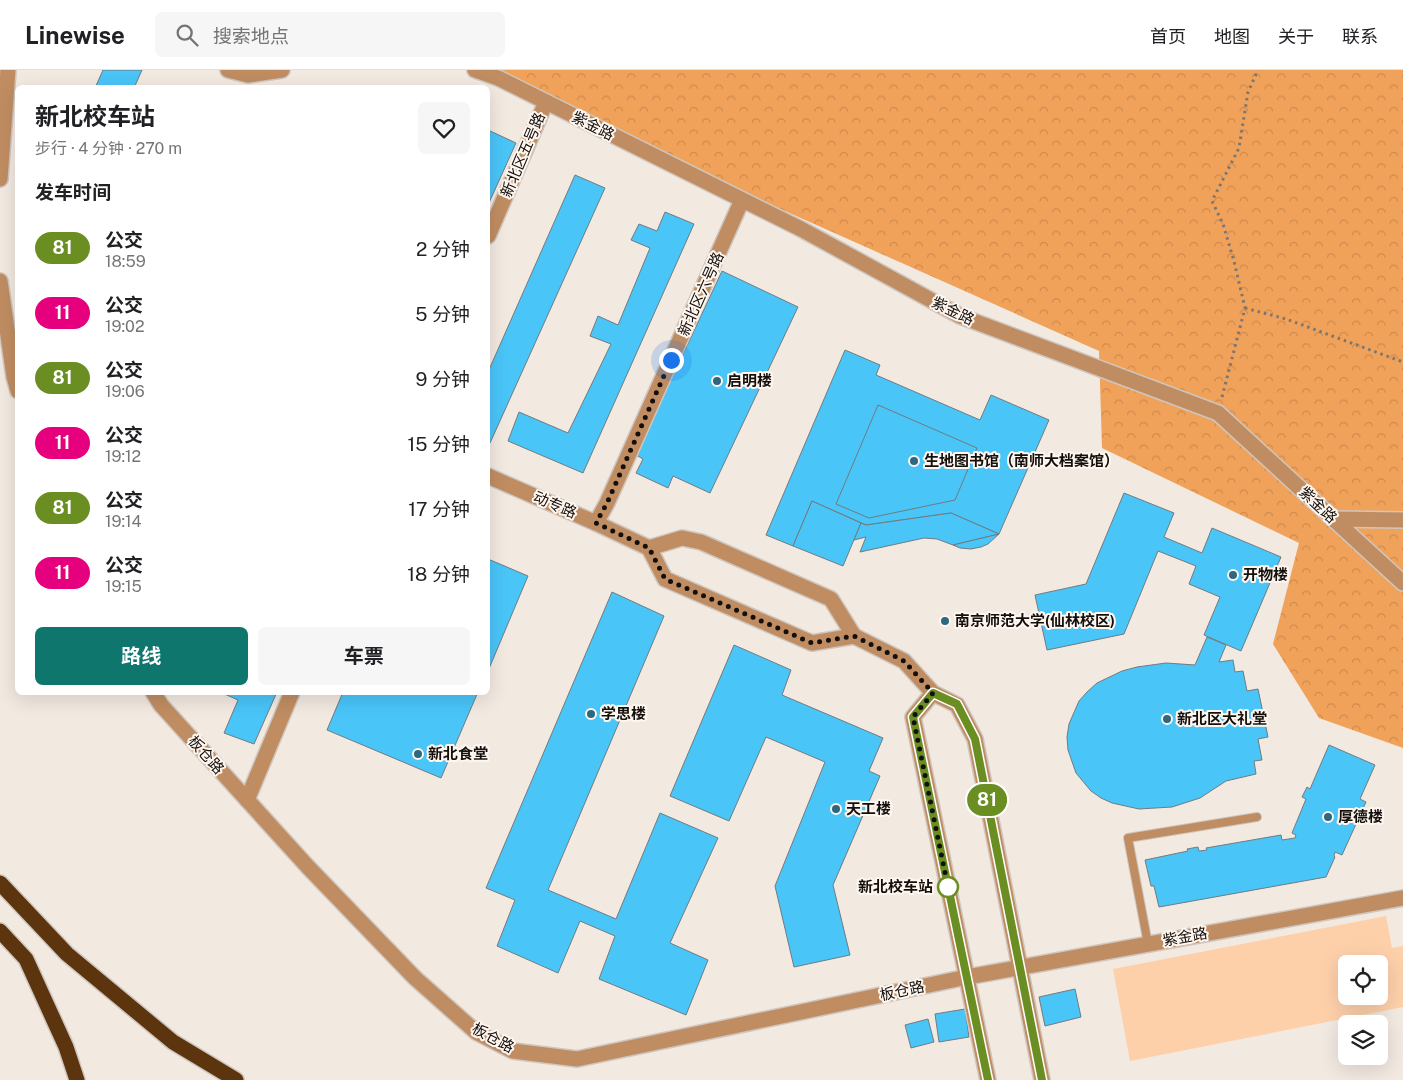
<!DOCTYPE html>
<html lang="zh">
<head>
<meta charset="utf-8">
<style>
	:root { --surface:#fff; --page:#f6f6f6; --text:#202124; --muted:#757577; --line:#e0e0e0; --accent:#0f766e }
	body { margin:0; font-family:"Public Sans","Noto Sans SC",sans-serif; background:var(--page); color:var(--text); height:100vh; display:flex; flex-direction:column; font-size:19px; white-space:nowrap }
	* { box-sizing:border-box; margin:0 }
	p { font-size:16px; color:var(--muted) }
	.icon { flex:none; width:28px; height:28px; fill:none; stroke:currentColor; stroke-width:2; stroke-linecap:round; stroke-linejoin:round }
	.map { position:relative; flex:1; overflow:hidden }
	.drawer { position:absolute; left:15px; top:15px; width:475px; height:610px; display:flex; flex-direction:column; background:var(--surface); border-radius:8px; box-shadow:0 5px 20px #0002 }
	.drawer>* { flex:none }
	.badge { padding:0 10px; border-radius:16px; font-size:18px; line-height:32px }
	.buttons { position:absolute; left:1338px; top:885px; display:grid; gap:10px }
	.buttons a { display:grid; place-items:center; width:50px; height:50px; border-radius:8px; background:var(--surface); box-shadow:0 5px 20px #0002; font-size:25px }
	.you { position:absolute; width:25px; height:25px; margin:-12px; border:4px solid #fff; border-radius:50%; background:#1a73e8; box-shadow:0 0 0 8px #1a73e833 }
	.map>.badge { position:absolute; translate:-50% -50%; box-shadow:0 0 0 2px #fff }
	h2 { padding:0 20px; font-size:19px; line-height:45px }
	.round { display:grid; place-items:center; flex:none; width:52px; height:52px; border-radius:8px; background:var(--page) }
	.head { display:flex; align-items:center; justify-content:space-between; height:85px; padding:0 20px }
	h1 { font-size:24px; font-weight:700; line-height:38px }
	.button { display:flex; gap:10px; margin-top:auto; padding:10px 20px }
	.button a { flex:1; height:58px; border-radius:8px; background:var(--accent); color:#fff; font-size:20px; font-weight:700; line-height:58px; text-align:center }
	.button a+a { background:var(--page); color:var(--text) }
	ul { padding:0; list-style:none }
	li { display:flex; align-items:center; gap:15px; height:65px; padding:0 20px }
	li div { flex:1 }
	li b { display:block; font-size:19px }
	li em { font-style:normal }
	li .badge { min-width:55px; font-weight:700; text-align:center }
	header { display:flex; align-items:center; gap:30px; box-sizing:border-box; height:70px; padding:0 25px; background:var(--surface); border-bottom:1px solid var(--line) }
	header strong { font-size:24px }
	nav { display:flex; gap:28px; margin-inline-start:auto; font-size:18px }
	.search { width:350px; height:45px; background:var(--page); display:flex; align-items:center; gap:12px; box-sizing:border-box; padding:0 18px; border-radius:8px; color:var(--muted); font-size:19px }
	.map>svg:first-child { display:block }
</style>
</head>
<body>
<header>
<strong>Linewise</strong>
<div class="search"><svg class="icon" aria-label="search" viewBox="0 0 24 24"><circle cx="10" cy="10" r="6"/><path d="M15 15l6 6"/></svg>搜索地点</div>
<nav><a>首页</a><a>地图</a><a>关于</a><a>联系</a></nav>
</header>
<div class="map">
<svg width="1403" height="1010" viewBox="0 0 1403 1010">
	<defs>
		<pattern id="forest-crowns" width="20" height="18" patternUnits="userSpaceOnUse" patternTransform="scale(1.25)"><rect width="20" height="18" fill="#f1a25a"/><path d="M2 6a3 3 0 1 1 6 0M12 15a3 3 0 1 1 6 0" fill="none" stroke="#ce8a4d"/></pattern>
	</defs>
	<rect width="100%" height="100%" fill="#f2e9e1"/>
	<path fill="#fed0aa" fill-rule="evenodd" d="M 1386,846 L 1392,878 L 1403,876 L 1403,937 L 1130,991 L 1113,899 ZM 1346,894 L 1379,894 L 1379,926 L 1346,926 Z"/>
	<polygon fill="url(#forest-crowns)" points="469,0 1403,0 1403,678 1319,648 1273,574 1299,473 1102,378 1099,281"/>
	<g fill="#49c5f8" stroke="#717b80">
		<polygon points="103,0 142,0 134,18 95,18"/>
		<polygon points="488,60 516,73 488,135"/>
		<polygon points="575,105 605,118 490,373 488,372 488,302"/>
		<polygon points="665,142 694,154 583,403 508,371 519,342 568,363 611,274 590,266 598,246 618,255 650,178 631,170 639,154 657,161"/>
		<polygon points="722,201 798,237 710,423 673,406 668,418 636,403 643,389 636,385"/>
		<polygon points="845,280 880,295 876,305 980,350 991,325 1049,350 999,464 951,443 866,455 812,431 793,476 766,465"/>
		<polygon points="878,335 977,378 955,430 869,448 836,434"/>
		<polygon points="1124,423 1174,443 1164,467 1202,483 1212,458 1281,487 1241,581 1204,565 1220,527 1189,514 1196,496 1158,481 1124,564 1047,580 1035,525 1086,514"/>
		<polygon points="812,431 861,453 843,496 793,476"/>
		<polygon points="951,443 999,464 953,475 937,469 924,468 860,482 866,467 854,470 861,453 866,455"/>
		<polygon points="999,464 988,474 981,477 971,479 960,478 953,475"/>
		<polygon points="488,489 528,506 488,601"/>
		<polygon points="612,522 664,546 548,820 616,849 660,743 718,768 670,873 708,890 686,945 599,909 615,866 580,851 558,903 497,876 515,830 486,818"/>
		<polygon points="1207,567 1226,575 1219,592 1233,590 1235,602 1243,601 1247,621 1258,619 1268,667 1258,669 1262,690 1254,691 1256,704 1226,711 1200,728 1172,737 1139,739 1112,733 1101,728 1091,721 1076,703 1068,680 1067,667 1069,654 1079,631 1087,622 1097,613 1122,601 1137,597 1166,593 1195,595"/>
		<polygon points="734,575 791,600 782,625 883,668 869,701 880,706 833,815 850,885 794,897 775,816 825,692 766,667 729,751 670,726"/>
		<polygon points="220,622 277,622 254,674 224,663 238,630"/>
		<polygon points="343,622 478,622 441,708 327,660"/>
		<polygon points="1329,675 1375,695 1360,729 1366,732 1342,785 1335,782 1334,786 1335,787 1326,807 1159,837 1154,816 1151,816 1145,790 1188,781 1187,779 1198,777 1199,781 1207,780 1206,778 1281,765 1282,770 1295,768 1296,765 1292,763 1306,729 1302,727 1307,717 1310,719"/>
		<polygon points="1075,919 1081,947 1045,956 1039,927"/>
		<polygon points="965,939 969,967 939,972 935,944"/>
		<polygon points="928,949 934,972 911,978 905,955"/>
	</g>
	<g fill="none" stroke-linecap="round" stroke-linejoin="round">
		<defs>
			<polyline id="lane" points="1148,874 1128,768 1257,747"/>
			<g id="street">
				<polyline points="228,0 248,5 282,0"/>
				<polyline points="475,0 498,8 801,159 960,246 1218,343 1403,513"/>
				<polyline points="0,109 8,0"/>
				<polyline points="488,166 546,32"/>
				<polyline points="0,211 14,307 18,321"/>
				<polyline points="488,406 596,453 649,478"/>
				<polyline points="1334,449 1403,450"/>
				<polyline points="596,453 607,433 742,130"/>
				<polyline points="649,478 682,468 701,472 831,529 854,566"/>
				<polyline points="649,478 665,509 812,573 854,566"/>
				<polyline points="854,566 904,591 933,623 957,635 975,669 1042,1010"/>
				<polyline points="153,622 161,635 308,797 415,908 476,962 513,981 577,989 967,907 1403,828"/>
				<polyline points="933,623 913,647 988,1010"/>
				<polyline points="247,730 292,622"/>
			</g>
			<g id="highway">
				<polyline points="0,813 67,884 173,972 236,1010"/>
				<polyline points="0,861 26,889 66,977 77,1010"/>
			</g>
		</defs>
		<use href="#lane" stroke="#cec6bf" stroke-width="10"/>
		<use href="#street" stroke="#cec6bf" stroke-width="18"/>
		<use href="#highway" stroke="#cec6bf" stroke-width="18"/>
		<g stroke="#7c7671" stroke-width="3" stroke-dasharray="2.5 4" stroke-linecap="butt">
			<polyline points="1245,238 1286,249 1403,292"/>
			<polyline points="1222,327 1245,238 1234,191 1223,154 1212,131 1239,78 1248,22 1258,0"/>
		</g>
		<use href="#lane" stroke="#c08d62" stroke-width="8"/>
		<use href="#street" stroke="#c08d62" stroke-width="15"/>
		<use href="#highway" stroke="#5c350e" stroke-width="15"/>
	</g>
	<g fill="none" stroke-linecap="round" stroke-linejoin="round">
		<defs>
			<polyline id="line" points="988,1010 913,647 933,623 957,634 975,669 1042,1010"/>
		</defs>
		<use href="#line" stroke="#fff" stroke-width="11"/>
		<use href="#line" stroke="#6b8e23" stroke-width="8"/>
		<polyline stroke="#120f0d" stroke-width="5" stroke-dasharray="0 9" points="671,290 607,433 596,453 649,478 665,509 812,573 854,566 904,591 933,623 913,647 948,817"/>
	</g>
	<g fill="#2d6780" stroke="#fff6ef" stroke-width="2">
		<circle cx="717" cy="311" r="5"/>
		<circle cx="914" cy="391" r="5"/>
		<circle cx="1233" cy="505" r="5"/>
		<circle cx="945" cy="551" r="5"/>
		<circle cx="591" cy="644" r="5"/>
		<circle cx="1167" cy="649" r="5"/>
		<circle cx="418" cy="684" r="5"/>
		<circle cx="836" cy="739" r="5"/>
		<circle cx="1328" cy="747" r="5"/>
	</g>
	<circle fill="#fff" stroke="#6b8e23" stroke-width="2.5" cx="948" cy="817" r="10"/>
	<g text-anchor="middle" stroke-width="4" stroke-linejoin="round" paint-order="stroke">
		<g font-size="15" fill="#120f0d" stroke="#fff6ef">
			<text transform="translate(593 56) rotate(27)" y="5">紫金路</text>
			<text transform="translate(523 85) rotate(-67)" y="5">新北区五号路</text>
			<text transform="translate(701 224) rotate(-66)" y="5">新北区六号路</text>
			<text transform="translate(953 241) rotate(26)" y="5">紫金路</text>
			<text transform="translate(555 435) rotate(23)" y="5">动专路</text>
			<text transform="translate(1318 435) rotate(43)" y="5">紫金路</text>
			<text transform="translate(206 685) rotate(48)" y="5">板仓路</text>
			<text transform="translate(1185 867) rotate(-10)" y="5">紫金路</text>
			<text transform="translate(902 921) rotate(-12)" y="5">板仓路</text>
			<text transform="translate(493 968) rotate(28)" y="5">板仓路</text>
		</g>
		<g font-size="15" font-weight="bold" fill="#120f0d" stroke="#fff6ef" text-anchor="start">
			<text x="727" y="316">启明楼</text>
			<text x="924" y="396">生地图书馆（南师大档案馆）</text>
			<text x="1243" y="510">开物楼</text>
			<text x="955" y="556">南京师范大学(仙林校区)</text>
			<text x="601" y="649">学思楼</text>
			<text x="1177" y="654">新北区大礼堂</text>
			<text x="428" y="689">新北食堂</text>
			<text x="846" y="744">天工楼</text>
			<text x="1338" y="752">厚德楼</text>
		</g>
		<g font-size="15" font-weight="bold" fill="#120f0d" stroke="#fff6ef" text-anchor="end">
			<text x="933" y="822">新北校车站</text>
		</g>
	</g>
</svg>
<div class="buttons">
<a><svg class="icon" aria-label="locate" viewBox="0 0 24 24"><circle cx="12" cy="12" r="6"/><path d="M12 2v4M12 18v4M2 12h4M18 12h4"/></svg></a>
<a><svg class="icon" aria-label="layers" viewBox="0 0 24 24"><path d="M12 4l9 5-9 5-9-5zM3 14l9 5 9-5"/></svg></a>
</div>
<div class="you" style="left:671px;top:290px"></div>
<b class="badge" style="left:987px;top:730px;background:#6b8e23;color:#fff">81</b>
<section class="drawer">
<div class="head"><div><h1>新北校车站</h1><p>步行 · 4 分钟 · 270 m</p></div><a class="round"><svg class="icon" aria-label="heart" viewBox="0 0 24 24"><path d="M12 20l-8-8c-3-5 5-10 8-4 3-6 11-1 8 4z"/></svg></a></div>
<h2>发车时间</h2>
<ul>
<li><span class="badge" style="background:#6b8e23;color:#fff">81</span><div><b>公交</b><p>18:59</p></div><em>2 分钟</em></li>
<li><span class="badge" style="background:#e6007e;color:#fff">11</span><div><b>公交</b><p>19:02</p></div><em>5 分钟</em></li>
<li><span class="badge" style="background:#6b8e23;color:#fff">81</span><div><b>公交</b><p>19:06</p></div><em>9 分钟</em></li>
<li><span class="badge" style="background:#e6007e;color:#fff">11</span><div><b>公交</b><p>19:12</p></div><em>15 分钟</em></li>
<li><span class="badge" style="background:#6b8e23;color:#fff">81</span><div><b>公交</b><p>19:14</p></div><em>17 分钟</em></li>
<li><span class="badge" style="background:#e6007e;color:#fff">11</span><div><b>公交</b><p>19:15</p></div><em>18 分钟</em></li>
</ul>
<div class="button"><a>路线</a><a>车票</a></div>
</section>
</div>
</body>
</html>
